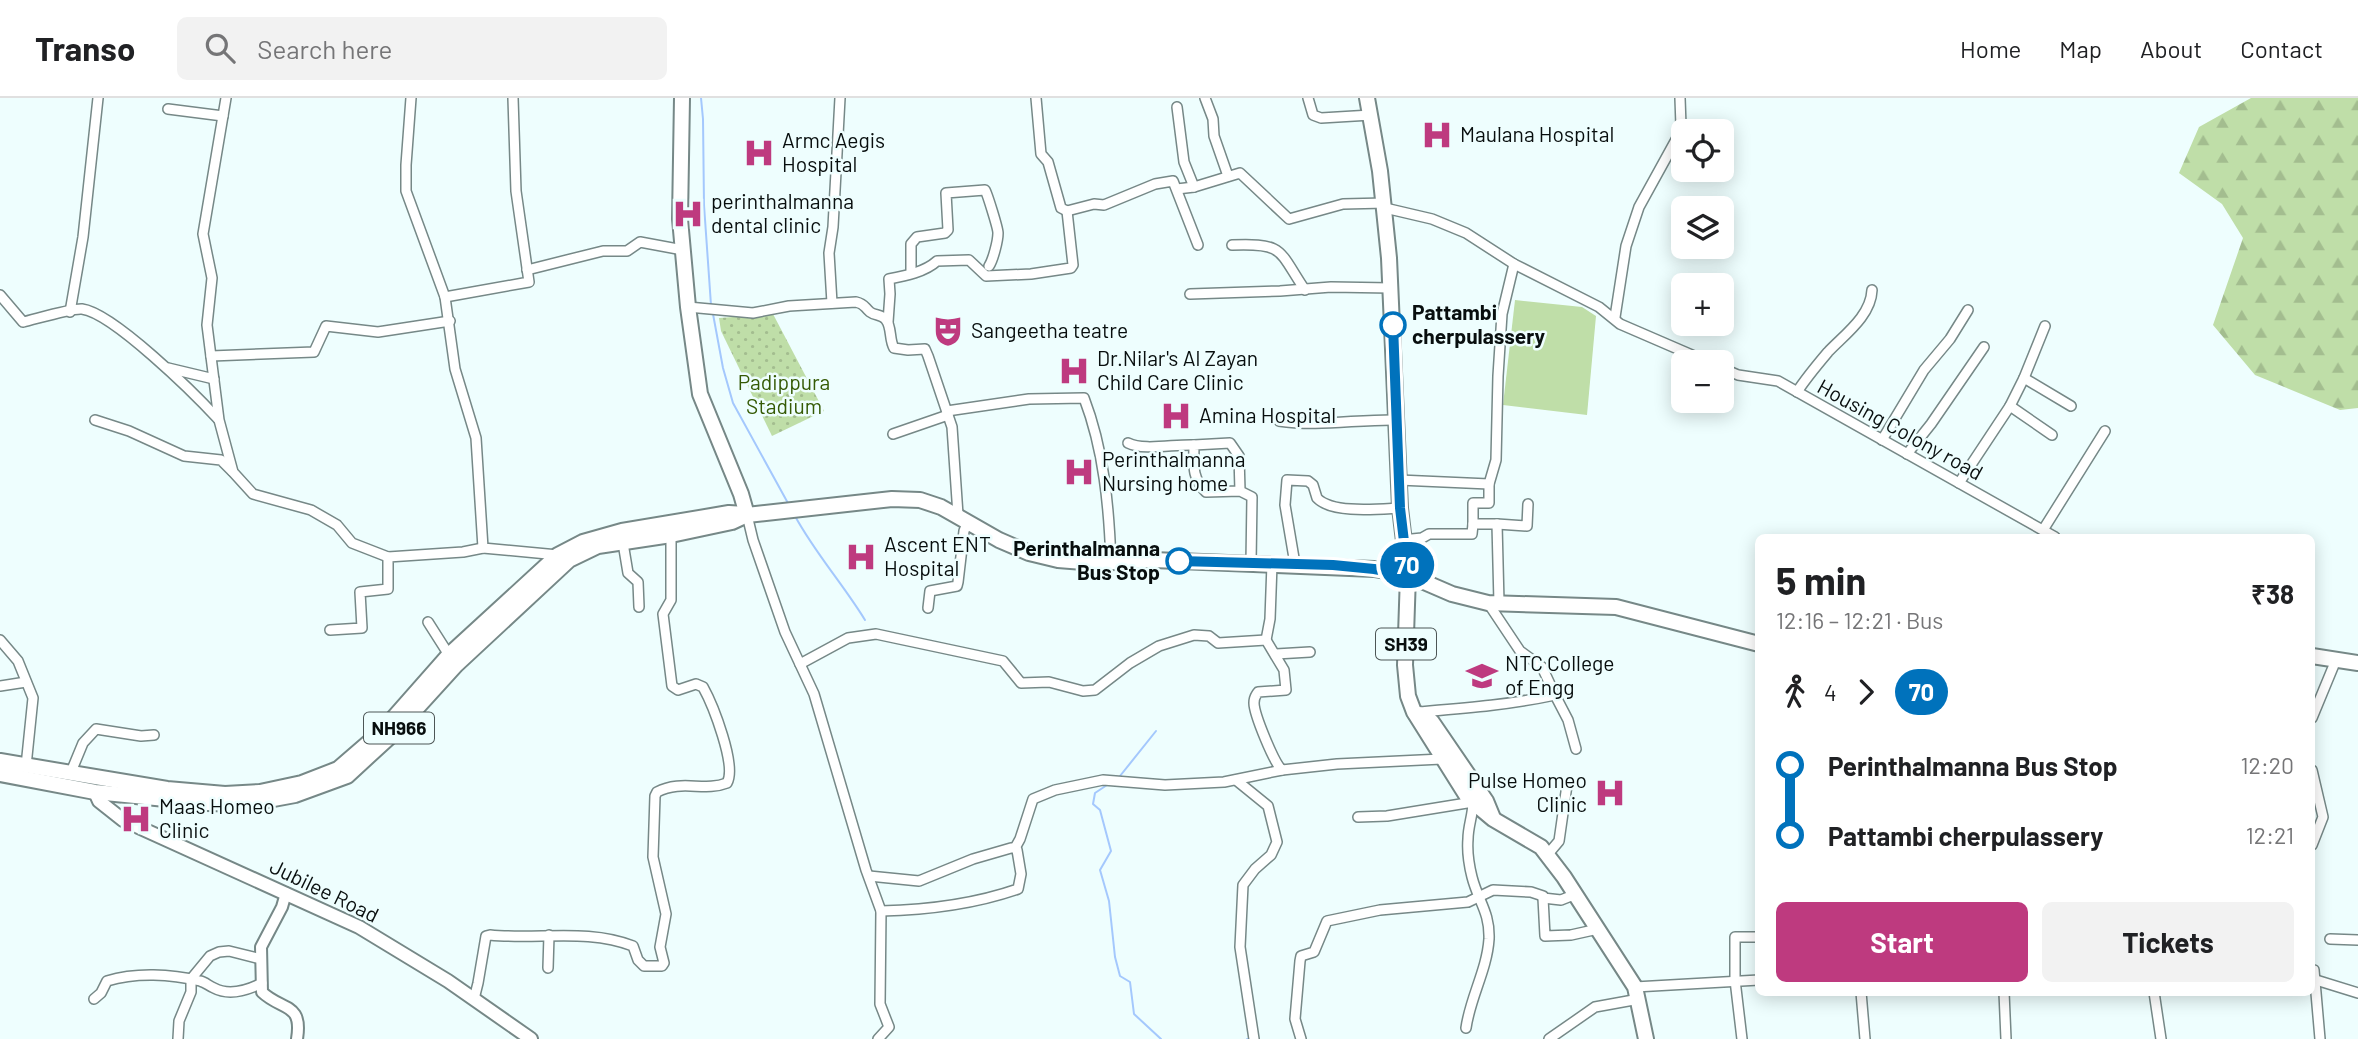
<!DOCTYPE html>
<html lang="en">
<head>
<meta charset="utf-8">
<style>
	:root { --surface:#fff; --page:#f2f2f2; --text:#202124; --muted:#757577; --line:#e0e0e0; --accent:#be3a7f }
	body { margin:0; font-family:Barlow,sans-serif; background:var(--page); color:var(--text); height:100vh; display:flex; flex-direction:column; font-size:26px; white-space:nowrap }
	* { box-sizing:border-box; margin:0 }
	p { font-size:23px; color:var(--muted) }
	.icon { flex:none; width:38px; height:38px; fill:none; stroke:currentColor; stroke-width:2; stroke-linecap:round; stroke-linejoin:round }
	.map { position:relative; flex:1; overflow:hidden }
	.panel { position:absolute; left:1755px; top:436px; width:560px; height:462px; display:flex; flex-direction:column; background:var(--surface); border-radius:10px; box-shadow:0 4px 18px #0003 }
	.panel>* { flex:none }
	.badge { padding:0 14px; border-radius:23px; font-size:24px; line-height:46px }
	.buttons { position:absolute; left:1671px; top:21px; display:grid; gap:14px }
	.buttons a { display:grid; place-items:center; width:63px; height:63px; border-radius:10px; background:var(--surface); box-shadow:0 4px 18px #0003; font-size:35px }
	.map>.badge { position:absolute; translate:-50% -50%; box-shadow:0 0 0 4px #fff }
	.legs { display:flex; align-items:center; gap:10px; height:77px; padding:0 21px; font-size:23px }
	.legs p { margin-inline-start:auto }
	.head { display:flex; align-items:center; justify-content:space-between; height:119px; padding:0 21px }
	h1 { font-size:38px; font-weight:700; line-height:52px }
	.action { display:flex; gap:14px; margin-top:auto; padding:14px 21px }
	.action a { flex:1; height:80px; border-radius:10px; background:var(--accent); color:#fff; font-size:28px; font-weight:700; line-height:80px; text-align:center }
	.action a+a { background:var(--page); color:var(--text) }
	ul { padding:0 21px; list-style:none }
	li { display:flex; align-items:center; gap:24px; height:70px; font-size:26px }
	li i { display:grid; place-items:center; width:10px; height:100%; margin:0 9px; background:currentColor }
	li i::after { content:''; width:18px; height:18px; margin:-9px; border:5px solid; border-radius:50%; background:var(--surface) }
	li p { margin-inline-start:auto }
	li:first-child i { background:linear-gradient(#0000 50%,currentColor 0) }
	li:last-child i { background:linear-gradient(currentColor 50%,#0000 0) }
	header { display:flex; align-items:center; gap:42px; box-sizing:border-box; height:98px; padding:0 35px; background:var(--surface); border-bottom:2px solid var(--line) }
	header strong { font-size:33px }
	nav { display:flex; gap:38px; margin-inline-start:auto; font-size:24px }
	.search { width:490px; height:63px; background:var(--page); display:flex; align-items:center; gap:18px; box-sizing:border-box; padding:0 24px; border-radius:10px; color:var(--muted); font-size:26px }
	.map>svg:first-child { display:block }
</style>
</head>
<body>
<header>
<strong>Transo</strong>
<div class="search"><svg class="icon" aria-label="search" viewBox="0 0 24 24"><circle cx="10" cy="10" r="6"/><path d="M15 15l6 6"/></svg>Search here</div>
<nav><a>Home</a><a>Map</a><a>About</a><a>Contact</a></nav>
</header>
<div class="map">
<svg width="2358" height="941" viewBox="0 0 2358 941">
	<defs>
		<pattern id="forest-firs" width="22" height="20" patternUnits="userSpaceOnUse" patternTransform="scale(1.75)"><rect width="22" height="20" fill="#bfdea8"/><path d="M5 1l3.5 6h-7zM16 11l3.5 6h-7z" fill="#a3bd8f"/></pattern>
		<pattern id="park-dots" width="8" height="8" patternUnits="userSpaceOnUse" patternTransform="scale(1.75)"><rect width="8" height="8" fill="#bfdea8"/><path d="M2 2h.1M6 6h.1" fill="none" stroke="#a3bd8f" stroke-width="1.8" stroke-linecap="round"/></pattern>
	</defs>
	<rect width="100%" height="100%" fill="#eefefe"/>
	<polygon fill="url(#forest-firs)" points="2251,0 2358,0 2358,310 2340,312 2255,277 2213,227 2243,140 2222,106 2179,75 2199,29"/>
	<polygon fill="url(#park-dots)" points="773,216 824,313 772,338 721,233 719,220"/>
	<polygon fill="#bfdea8" points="1515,202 1582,209 1596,218 1587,317 1503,307"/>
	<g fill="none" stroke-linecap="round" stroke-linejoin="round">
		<g stroke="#a4c8fd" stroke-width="2">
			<polyline points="701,0 703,21 704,107 711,207"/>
			<polyline points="713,216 723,270 733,305 789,407"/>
			<path d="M 795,418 C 815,455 843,486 865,522"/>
			<polyline points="1120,678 1156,633"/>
			<polyline points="1107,687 1095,695 1093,706 1100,712 1111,753 1100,772 1109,803 1115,859 1120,878 1130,884 1134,916 1161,941"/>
			<polyline points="1247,941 1248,941"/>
		</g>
		<defs>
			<g id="minor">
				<polyline points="226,0 203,136 212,180 207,227 219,322 233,374 253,396 311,412 337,427 352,445 388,459"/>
				<polyline points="411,0 406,67 406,93 445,199"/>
				<polyline points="513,0 516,93 529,184 445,199 455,271 476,340 483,450 558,457"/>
				<polyline points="1036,0 1041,56 1048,64 1061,110 1067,113"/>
				<polyline points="1205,0 1213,21 1214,38 1228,78"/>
				<polyline points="1308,0 1313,17 1321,20 1371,17"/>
				<polyline points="1177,9 1184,64 1194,89"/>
				<polyline points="168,11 223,18"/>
				<polyline points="1177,91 1194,89 1240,75 1289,121 1343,106 1385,105"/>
				<polyline points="1385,110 1432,121 1466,135 1514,166 1599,209 1620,226 1708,264"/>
				<polyline points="1067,113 1094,106 1104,107 1155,86 1173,83 1198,147"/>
				<path d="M 1232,147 C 1285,145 1278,152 1305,192"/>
				<polyline points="527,172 603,153 627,153 640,144 683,152"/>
				<path d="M 911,175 L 911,146 L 917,139 L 945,135 L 948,132 L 946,95 L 985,92 C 987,95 998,130 998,135 C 998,143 993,162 989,168"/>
				<polyline points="1190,196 1280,193 1331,189 1391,190"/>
				<path d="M 0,197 L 23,224 C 36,221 72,210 82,211 C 113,215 195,296 218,321"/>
				<polyline points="832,205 829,155 833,129 840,0"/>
				<path d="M 688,209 L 753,215 L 789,208 L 856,204 C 865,206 864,209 870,214 C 875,218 882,216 886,222 C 892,229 889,242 894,250 L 908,252 L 925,251 L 928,258 L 952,329 L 958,417"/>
				<polyline points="70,214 83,139 98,0"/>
				<polyline points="1615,219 1626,148 1639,109 1677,40 1681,28 1680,0"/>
				<path d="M 888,224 L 890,196 L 889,181 C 905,178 925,174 937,163 L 969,162 L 986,178 L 1031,176 L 1071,170 L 1073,167 L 1067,113"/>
				<polyline points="211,258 314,254 326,228 378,234 450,223"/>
				<polyline points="168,270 214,281"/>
				<polyline points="1722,270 1738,277 1778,283 2055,439"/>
				<polyline points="2024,280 2071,308"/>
				<path d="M 1797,294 C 1806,280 1817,267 1828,254 C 1844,237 1871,218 1872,192"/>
				<polyline points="2010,308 2052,337"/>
				<path d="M 947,313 L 1029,301 L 1084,300 C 1104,352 1109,409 1111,464"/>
				<polyline points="95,322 129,333 184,358 221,362 232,373"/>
				<path d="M 1279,323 C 1319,329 1358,321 1398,322"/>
				<polyline points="893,336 948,317"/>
				<polyline points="1882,342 1924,272 1950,241 1968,212"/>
				<path d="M 1128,345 C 1143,353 1175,346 1194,347"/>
				<polyline points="1907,356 1931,326 1984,249"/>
				<polyline points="1399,382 1489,386"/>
				<polyline points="1959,385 2010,308 2024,280 2045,228"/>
				<path d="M 1240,393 L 1239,358 L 1230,345 L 1194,347 C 1194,365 1191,380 1206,394 L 1240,393 L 1252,399 L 1251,465"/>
				<polyline points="747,417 753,442 785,534 814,596 866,772 881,813 880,906 889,929 878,941"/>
				<polyline points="1473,426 1473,405 1489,405 1489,386 1496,362 1498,278 1502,216 1514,166"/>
				<polyline points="1497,426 1527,428 1528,406"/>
				<polyline points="2043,432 2105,333"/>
				<polyline points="1402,442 1422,440 1429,436 1472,436 1473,426 1497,426 1499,505"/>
				<polyline points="623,445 628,475 638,484 639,509"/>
				<path d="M 1295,466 L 1285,407 L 1287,382 L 1308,383 L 1313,387 L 1317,400 C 1332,416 1379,411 1400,410"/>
				<polyline points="928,510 930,493 957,488 958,484 964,433 968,423"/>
				<polyline points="428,524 449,557"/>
				<polyline points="330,532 362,530 360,494 388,491 388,459 463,454 483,450"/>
				<polyline points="0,542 18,563 33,600 26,668"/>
				<polyline points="1266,542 1270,521 1272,466"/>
				<polyline points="1276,556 1310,554"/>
				<path d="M 800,566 L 848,540 L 876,536 L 1003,563 L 1021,585 L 1049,584 L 1083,593 L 1095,592 L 1130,565 L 1159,548 L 1194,537 L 1209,538 L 1218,545 L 1266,542 L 1284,572 L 1286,592 L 1258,594 C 1255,599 1254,599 1254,605 C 1254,616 1274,665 1282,672 L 1337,666 L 1442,661"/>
				<polyline points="0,588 26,584"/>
				<polyline points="1555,597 1568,622 1576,651"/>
				<path d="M 1419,614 C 1467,610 1508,607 1555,597 L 1542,569 L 1520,553 L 1488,505"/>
				<polyline points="2312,620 2336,562"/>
				<polyline points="2312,672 2323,719 2312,747"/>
				<polyline points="71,674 83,645 96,631 141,638 154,637"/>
				<polyline points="1236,682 1268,708 1277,744 1271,757 1255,771 1243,787 1240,849 1254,941"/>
				<path d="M 1358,719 L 1387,718 L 1473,704 C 1473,717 1468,728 1468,741 C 1467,753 1469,767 1472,779 C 1478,803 1490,814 1489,841 C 1487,872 1470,900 1466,930"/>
				<polyline points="1015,750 1020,741 1033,701 1055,692 1103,682 1165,687 1224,684 1282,672"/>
				<polyline points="1548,756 1559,743 1567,687"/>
				<path d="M 869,778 L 919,783 L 973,761 L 1011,750 L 1015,750 L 1017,752 L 1021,776 L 1018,791 C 975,806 927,812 881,813"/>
				<polyline points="1543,800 1545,838 1571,837 1598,831"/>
				<polyline points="2330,841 2358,842"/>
				<polyline points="548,870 549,837"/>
				<polyline points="2312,872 2314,872 2320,941"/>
				<polyline points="2316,882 2358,895"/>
				<polyline points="1635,889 1759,882"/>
				<polyline points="1861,894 1865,941"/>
				<polyline points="2004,894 2006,941"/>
				<polyline points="2154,894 2161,941"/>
				<path d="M 94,901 L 101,895 L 107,883 C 136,874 171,876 200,883 C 205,884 209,888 214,890 C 229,898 248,892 262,885"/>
				<path d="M 474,901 L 478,885 L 486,838 L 490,837 C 537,842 588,830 633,848 L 638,862 L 644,868 L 662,868 L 664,865 L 660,849 L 666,816 L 653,759 L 655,698 L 657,694 C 682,681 704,694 727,685 C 737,668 713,607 703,589 L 696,586 L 678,592 L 672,588 L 663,516 L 671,502 L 671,437"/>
				<polyline points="178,941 179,923 191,894 191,881 210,858 219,854 229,853 261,861"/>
				<polyline points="1301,941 1295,921 1300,863 1301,858 1314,854 1327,823 1380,812 1468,804 1493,792 1531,794 1543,798 1543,800 1561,802 1576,796"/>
				<polyline points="1549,941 1595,909 1639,901"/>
				<polyline points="1742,941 1735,882 1735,839 1759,839"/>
			</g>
			<path id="tertiary" d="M 286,795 L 282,809 L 261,849 L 262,894 C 282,913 303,904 297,941"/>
			<polyline id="secondary" points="95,694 99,703 123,722 359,829 448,883 531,941"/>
			<g id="primary">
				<polyline points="1367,0 1380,73 1389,160 1400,410 1408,477 1405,567 1408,598 1414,614 1468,700 1493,721 1541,749 1564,779 1635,889 1646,941"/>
				<polyline points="1415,615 1427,619 1432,624 1486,703 1493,720"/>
			</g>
			<g id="trunk">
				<polyline points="682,0 680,121 688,209 700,296 741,396 747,417"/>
				<polyline points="2312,558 2358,565"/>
				<polyline points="0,663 167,691 225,696 260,694 302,685 338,671 382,633 449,557 558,457 583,444 622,433 729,415 745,416"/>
				<polyline points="0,676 95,694 206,705 247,706 295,697 347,678 396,633 456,567 569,462 598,448 671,437 732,424 747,417 892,401 920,402 941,409 999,442 1029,455 1058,462 1096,465 1153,462 1374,471 1408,477 1452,496 1488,505 1616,509 1759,546"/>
			</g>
		</defs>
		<use href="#minor" stroke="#768887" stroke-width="12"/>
		<use href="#tertiary" stroke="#768887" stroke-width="14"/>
		<use href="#secondary" stroke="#768887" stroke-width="16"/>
		<use href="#primary" stroke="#768887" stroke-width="18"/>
		<use href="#trunk" stroke="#768887" stroke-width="18"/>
		<use href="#minor" stroke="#fff" stroke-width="9"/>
		<use href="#tertiary" stroke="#fff" stroke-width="10"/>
		<use href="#secondary" stroke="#fff" stroke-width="12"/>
		<use href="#primary" stroke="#fff" stroke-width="14"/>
		<use href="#trunk" stroke="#fff" stroke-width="14"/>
	</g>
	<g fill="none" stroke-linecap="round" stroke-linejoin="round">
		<defs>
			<polyline id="line-1" points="1179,463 1333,467 1374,471 1408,477 1400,410 1393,227"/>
		</defs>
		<use href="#line-1" stroke="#fff" stroke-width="16"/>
		<use href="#line-1" stroke="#0072bc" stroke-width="10"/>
	</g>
	<defs>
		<symbol id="hospital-bare" viewBox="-9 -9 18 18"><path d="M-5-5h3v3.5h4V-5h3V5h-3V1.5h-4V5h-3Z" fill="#be3a7f" stroke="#eefefe" stroke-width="2.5" paint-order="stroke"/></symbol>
		<symbol id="theatre-bare" viewBox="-9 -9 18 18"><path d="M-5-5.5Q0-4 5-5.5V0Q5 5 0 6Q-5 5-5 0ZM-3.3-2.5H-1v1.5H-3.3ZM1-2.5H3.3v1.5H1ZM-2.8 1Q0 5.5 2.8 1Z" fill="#be3a7f" stroke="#eefefe" stroke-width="2.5" paint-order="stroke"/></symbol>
		<symbol id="university-bare" viewBox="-9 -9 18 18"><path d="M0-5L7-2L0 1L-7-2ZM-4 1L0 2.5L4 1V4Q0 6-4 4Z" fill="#be3a7f" stroke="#eefefe" stroke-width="2.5" paint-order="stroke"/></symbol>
	</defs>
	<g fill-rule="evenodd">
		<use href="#hospital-bare" x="1415" y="15" width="44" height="44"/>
		<use href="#hospital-bare" x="737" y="33" width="44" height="44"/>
		<use href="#hospital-bare" x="666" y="94" width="44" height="44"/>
		<use href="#theatre-bare" x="926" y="211" width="44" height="44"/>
		<use href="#hospital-bare" x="1052" y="251" width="44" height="44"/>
		<use href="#hospital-bare" x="1154" y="296" width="44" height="44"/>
		<use href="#hospital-bare" x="1057" y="352" width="44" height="44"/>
		<use href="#hospital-bare" x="839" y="437" width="44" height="44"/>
		<use href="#university-bare" x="1460" y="556" width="44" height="44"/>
		<use href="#hospital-bare" x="1588" y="673" width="44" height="44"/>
		<use href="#hospital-bare" x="114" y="699" width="44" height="44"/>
	</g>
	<g fill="#fff" stroke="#0072bc" stroke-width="3.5">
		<circle cx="1393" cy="227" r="12"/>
		<circle cx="1179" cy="463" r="12"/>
	</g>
	<g text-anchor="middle" stroke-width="5" stroke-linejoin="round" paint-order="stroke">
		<g fill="#eefefe" stroke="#4d5656" stroke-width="2">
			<rect x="1376" y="530.5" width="60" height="31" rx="5"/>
			<rect x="364" y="614.5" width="70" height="31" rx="5"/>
		</g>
		<g font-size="19" font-weight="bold" fill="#080e0e">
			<text x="1406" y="553">SH39</text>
			<text x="399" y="637">NH966</text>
		</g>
		<g font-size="21" fill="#080e0e" stroke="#eefefe" text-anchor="start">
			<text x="1460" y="44">Maulana Hospital</text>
			<text x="782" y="50">Armc Aegis<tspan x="782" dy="24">Hospital</tspan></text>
			<text x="711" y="111">perinthalmanna<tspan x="711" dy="24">dental clinic</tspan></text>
			<text x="971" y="240">Sangeetha teatre</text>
			<text x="1097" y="268">Dr.Nilar's Al Zayan<tspan x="1097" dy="24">Child Care Clinic</tspan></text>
			<text x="1199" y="325">Amina Hospital</text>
			<text x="1102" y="369">Perinthalmanna<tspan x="1102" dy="24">Nursing home</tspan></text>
			<text x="884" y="454">Ascent ENT<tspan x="884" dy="24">Hospital</tspan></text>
			<text x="1505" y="573">NTC College<tspan x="1505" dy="24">of Engg</tspan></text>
			<text x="1587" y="690" text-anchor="end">Pulse Homeo<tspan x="1587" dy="24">Clinic</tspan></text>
			<text x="159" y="716">Maas Homeo<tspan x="159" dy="24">Clinic</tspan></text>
		</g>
		<g font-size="21" font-weight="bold" fill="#080e0e" stroke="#eefefe" text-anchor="start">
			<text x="1412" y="222">Pattambi<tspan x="1412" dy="24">cherpulassery</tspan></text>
			<text x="1160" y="458" text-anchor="end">Perinthalmanna<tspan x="1160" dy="24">Bus Stop</tspan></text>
		</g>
		<g font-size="21" fill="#355a05" stroke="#eefefe">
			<text x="784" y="292">Padippura<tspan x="784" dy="24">Stadium</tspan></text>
		</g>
		<g font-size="21" fill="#080e0e" stroke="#eefefe">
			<text transform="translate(1900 332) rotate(29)" y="7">Housing Colony road</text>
			<text transform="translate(324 793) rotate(26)" y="7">Jubilee Road</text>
		</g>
	</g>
</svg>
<div class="buttons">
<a><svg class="icon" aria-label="locate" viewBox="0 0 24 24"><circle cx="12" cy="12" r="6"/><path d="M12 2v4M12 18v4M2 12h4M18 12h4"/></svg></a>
<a><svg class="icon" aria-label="layers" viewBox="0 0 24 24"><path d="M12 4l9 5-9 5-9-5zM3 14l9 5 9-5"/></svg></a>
<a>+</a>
<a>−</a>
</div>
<b class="badge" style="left:1407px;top:467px;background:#0072bc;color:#fff">70</b>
<section class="panel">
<div class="head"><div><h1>5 min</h1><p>12:16 – 12:21 · Bus</p></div><b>₹38</b></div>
<div class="legs"><svg class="icon" aria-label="walk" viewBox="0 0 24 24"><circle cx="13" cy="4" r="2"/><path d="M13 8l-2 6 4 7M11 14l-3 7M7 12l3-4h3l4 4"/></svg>4<svg class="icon" aria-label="forward" viewBox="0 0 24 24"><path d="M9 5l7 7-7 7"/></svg><b class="badge" style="background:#0072bc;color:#fff">70</b></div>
<ul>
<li><i style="color:#0072bc"></i><b>Perinthalmanna Bus Stop</b><p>12:20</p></li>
<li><i style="color:#0072bc"></i><b>Pattambi cherpulassery</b><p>12:21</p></li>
</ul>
<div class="action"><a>Start</a><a>Tickets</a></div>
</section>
</div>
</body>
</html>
